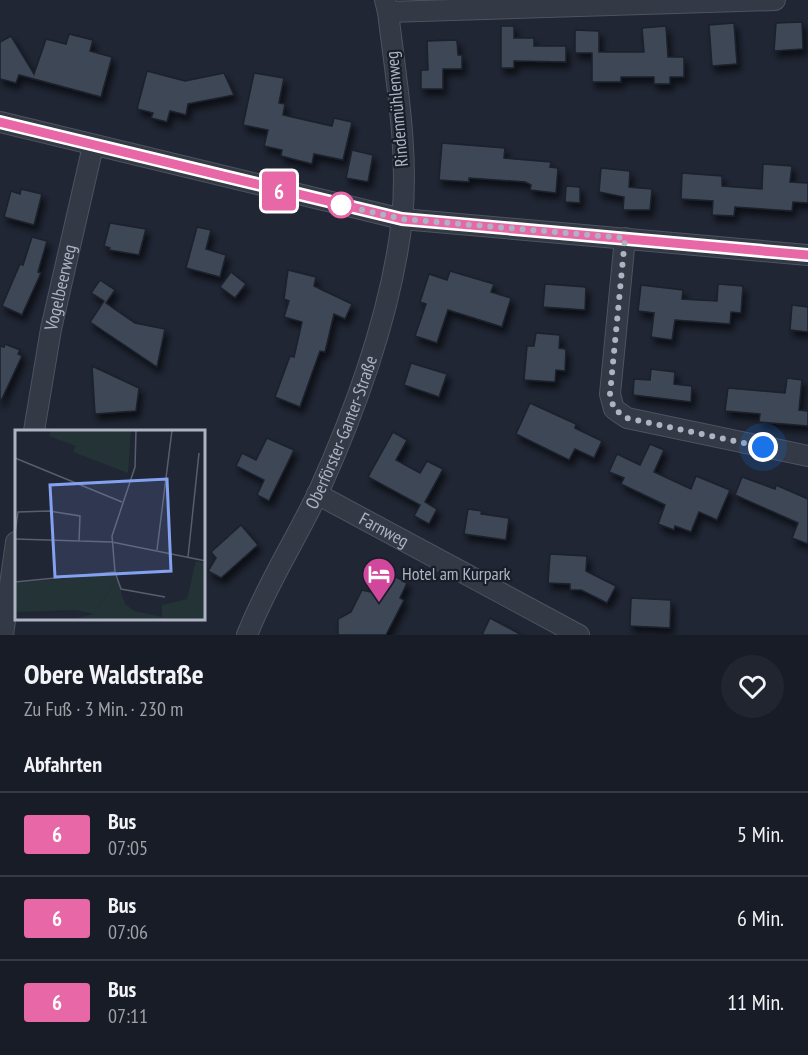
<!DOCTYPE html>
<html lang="de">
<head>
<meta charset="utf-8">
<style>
	:root { --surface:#181c27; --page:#21252f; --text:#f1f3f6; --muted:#9fa1a7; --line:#363a44 }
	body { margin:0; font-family:"PT Sans Narrow",sans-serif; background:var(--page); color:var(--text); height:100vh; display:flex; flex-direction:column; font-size:22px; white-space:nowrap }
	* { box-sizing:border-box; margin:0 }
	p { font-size:20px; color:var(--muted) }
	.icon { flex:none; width:33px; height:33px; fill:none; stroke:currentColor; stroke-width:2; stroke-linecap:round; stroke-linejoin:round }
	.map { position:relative; height:635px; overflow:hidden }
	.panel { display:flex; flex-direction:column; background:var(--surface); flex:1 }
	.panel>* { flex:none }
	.badge { padding:0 12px; border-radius:4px; font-size:21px; line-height:39px }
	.you { position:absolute; width:30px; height:30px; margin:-15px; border:4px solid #fff; border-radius:50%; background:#1a73e8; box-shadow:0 0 0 9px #1a73e833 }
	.map>.badge { position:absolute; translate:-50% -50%; box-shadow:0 0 0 3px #fff }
	h2 { padding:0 24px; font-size:22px; line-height:54px }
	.round { display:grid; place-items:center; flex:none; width:63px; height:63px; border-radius:32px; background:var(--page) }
	.overview { display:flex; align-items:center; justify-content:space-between; height:102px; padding:0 24px }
	h1 { font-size:28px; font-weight:700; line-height:45px }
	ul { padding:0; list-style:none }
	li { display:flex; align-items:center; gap:18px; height:84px; padding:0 24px; border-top:2px solid var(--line) }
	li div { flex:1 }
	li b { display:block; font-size:22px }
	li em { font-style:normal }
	li .badge { min-width:66px; font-weight:700; text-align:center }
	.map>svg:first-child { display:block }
</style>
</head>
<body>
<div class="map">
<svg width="808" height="635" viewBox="0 0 808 635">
	<defs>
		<filter id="shadow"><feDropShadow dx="3.5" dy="6" stdDeviation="3" flood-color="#0009"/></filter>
	</defs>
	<rect width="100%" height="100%" fill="#202634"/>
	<g fill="#3e4657" stroke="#1b202c" stroke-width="1.5" filter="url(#shadow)">
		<polygon points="802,22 803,49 774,51 776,23"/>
		<polygon points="734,23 737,64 712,66 709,25"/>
		<polygon points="501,26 514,26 514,38 534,38 534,46 566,46 566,62 514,61 514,68 501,68"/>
		<polygon points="666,26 668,57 684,57 684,77 670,77 670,84 654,84 654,77 621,77 621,82 592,82 592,53 575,53 575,30 599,31 599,52 644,52 642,28"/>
		<polygon points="69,34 93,40 90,51 112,57 101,97 19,75 16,83 0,79 0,42 11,36 34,74 46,39 66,44"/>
		<polygon points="457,40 458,55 462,55 462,69 443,69 443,89 421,89 421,70 428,70 427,41"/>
		<polygon points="147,71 185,81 224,73 234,95 188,104 186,115 170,111 167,122 151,118 153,113 137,109"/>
		<polygon points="254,73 284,78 279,103 285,104 283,115 332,126 334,118 352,122 343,160 314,154 312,164 281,156 282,150 264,146 268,130 243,125"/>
		<polygon points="442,143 505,148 504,158 551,162 550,167 558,168 556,193 530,190 531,185 525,182 469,178 469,182 439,180"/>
		<polygon points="352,150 373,155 368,182 346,178"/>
		<polygon points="763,164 792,166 790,182 808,183 808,203 793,202 792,211 735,207 734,216 712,215 713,201 681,199 682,173 722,176 722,186 762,189"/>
		<polygon points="601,168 630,171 629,187 652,189 650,210 623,210 624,197 599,192"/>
		<polygon points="566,186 580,187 580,203 565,202"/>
		<polygon points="21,189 42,194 34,225 4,217 11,191 20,194"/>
		<polygon points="110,223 146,229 139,255 109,250 110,248 104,246"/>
		<polygon points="197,227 211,230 206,249 226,255 220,277 186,268"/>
		<polygon points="32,237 47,241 38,272 41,273 22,315 2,306 20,264 23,265"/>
		<polygon points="288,270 316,277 314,286 352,304 345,319 334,314 325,352 320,351 300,407 275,397 290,356 294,357 302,322 284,317 289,301 284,299"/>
		<polygon points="450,271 494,284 491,292 511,298 502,327 448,310 437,343 415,336 426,304 420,302 429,274 447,280"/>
		<polygon points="231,272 246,284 235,298 220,287"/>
		<polygon points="100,280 115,290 106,303 135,323 165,329 157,367 90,322 104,301 91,293"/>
		<polygon points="545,284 586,287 585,310 543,307"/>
		<polygon points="718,284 743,286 741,313 731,312 730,324 675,320 672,340 651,337 654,313 638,311 641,285 683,290 682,299 717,301"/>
		<polygon points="792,305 808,307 808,332 790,330"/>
		<polygon points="536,333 560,335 559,348 566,349 565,371 556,370 555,382 524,380 527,346 534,346"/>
		<polygon points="5,344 20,350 18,354 22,356 0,403 0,346 4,347"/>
		<polygon points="411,363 447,374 439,397 404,385"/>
		<polygon points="92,366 139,388 136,411 95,414"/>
		<polygon points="651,369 675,372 674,384 692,386 691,402 633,395 634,379 650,380"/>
		<polygon points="787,378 802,380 799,410 808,411 808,426 759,422 760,414 725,411 728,388 785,393"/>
		<polygon points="530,403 576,424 575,428 602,441 594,458 575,449 569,460 516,434"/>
		<polygon points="393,432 407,440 396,460 420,473 427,461 443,469 425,502 437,509 429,524 414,516 420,505 368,477"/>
		<polygon points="267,438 294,450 269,501 257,495 264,480 236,466 242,453 256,460"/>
		<polygon points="650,444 664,450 654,472 691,489 696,476 730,490 717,520 699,512 691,532 675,526 674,530 658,524 665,505 621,484 624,478 609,472 617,454 640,465"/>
		<polygon points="742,477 775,489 776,485 808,499 808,544 792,538 798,523 735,495"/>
		<polygon points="468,509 482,511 481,514 509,518 506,540 464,534"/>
		<polygon points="241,525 258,545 221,578 208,571 216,558 211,552"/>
		<polygon points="550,554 587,556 586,571 616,586 607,603 581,590 570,590 570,584 548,583"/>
		<polygon points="382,569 407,583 400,598 404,600 386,635 338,635 338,619 351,612 362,590 370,592"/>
		<polygon points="631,598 671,600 670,628 630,626"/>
		<polygon points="490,618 522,635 482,635"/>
	</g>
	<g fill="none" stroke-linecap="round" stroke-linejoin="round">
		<defs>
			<g id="street">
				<polyline points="388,12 775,0"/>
				<polyline points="0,122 402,219 808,255"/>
				<polyline points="625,238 610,394 614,409 627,418 808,456"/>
				<path id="s1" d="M 34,431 L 51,329 L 93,146"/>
				<path id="s2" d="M 317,494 L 579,635"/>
				<polyline points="3,635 16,542"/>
				<path id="s3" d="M 247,635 C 266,586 295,541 318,493 C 357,407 391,314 402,220 C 409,151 396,80 388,12 L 385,0"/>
			</g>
		</defs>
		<use href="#street" stroke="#4e5360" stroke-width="22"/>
		<use href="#street" stroke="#333945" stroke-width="20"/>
	</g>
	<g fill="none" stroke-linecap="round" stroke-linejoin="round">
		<defs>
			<polyline id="line" points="0,122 402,219 808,255"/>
		</defs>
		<use href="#line" stroke="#fff" stroke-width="14"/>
		<use href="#line" stroke="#e868a7" stroke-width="9"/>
		<polyline stroke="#adb3c2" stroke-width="6" stroke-dasharray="0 10.8" points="341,205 402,219 625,238 610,394 614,409 627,418 763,447"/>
	</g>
	<defs>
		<symbol id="hotel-pin" viewBox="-11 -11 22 30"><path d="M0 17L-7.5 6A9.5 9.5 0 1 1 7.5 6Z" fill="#d1479c" stroke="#191e29"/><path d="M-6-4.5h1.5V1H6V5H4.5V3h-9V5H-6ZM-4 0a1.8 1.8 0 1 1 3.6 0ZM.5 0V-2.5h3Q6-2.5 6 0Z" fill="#fff"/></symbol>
	</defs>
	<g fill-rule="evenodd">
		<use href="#hotel-pin" x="360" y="555" width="38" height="52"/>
	</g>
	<circle fill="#fff" stroke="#e868a7" stroke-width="3" cx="341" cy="205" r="12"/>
	<g text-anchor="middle" stroke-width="4.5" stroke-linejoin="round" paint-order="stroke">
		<g font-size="18" fill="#adb3c2" stroke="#191e29">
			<text transform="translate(397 109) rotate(-95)" y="6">Rindenmühlenweg</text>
			<text dy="6" stroke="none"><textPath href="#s1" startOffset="146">Vogelbeerweg</textPath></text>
			<text dy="6" stroke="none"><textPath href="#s3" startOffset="224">Oberförster-Ganter-Straße</textPath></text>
			<text dy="6" stroke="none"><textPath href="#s2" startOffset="76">Farnweg</textPath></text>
		</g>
		<g font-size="18" fill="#adb3c2" stroke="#191e29" text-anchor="start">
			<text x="402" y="580">Hotel am Kurpark</text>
		</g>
	</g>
	<g transform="translate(15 430)">
		<rect width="190" height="190" fill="#202634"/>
		<path d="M 36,0 L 116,0 L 113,43 L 58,22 L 61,16 L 34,6 ZM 181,131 L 190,133 L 190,185 L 182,184 L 172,169 ZM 99,144 L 102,149 L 79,184 L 61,180 L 0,182 L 0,153 Z" fill="#233336"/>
		<path d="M 102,149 L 110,174 L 119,181 L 147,187 L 147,175 L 172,169 L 183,177 L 183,184 L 191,185 L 190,190 L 61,188 L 79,184 Z" fill="#233336"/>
		<path fill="none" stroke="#585e6d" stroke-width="1.5" d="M 121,0 L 120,37 L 97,106 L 100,142 L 106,159 L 150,167M 0,28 L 107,72M 0,103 L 3,82 L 34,81 L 65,86 L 64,111M 0,109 L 97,112 L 191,131M 142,120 L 157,0M 173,127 L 184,23M 0,152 L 100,142"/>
		<path fill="#84a1f1" fill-opacity="0.15" stroke="#84a1f1" stroke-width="3" d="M 152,49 L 156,141 L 40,147 L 35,55 Z"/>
		<rect width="190" height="190" fill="none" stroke="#adb3c2" stroke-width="3"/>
	</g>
</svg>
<div class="you" style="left:763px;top:447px"></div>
<b class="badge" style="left:279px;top:191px;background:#e868a7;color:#fff">6</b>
</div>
<section class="panel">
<div class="overview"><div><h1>Obere Waldstraße</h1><p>Zu Fuß · 3 Min. · 230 m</p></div><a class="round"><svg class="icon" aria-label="heart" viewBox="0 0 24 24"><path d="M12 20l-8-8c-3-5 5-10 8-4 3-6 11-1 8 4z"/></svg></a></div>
<h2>Abfahrten</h2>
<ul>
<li><span class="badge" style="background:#e868a7;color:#fff">6</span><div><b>Bus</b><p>07:05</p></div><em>5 Min.</em></li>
<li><span class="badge" style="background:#e868a7;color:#fff">6</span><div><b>Bus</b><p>07:06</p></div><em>6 Min.</em></li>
<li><span class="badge" style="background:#e868a7;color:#fff">6</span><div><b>Bus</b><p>07:11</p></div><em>11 Min.</em></li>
</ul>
</section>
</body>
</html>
